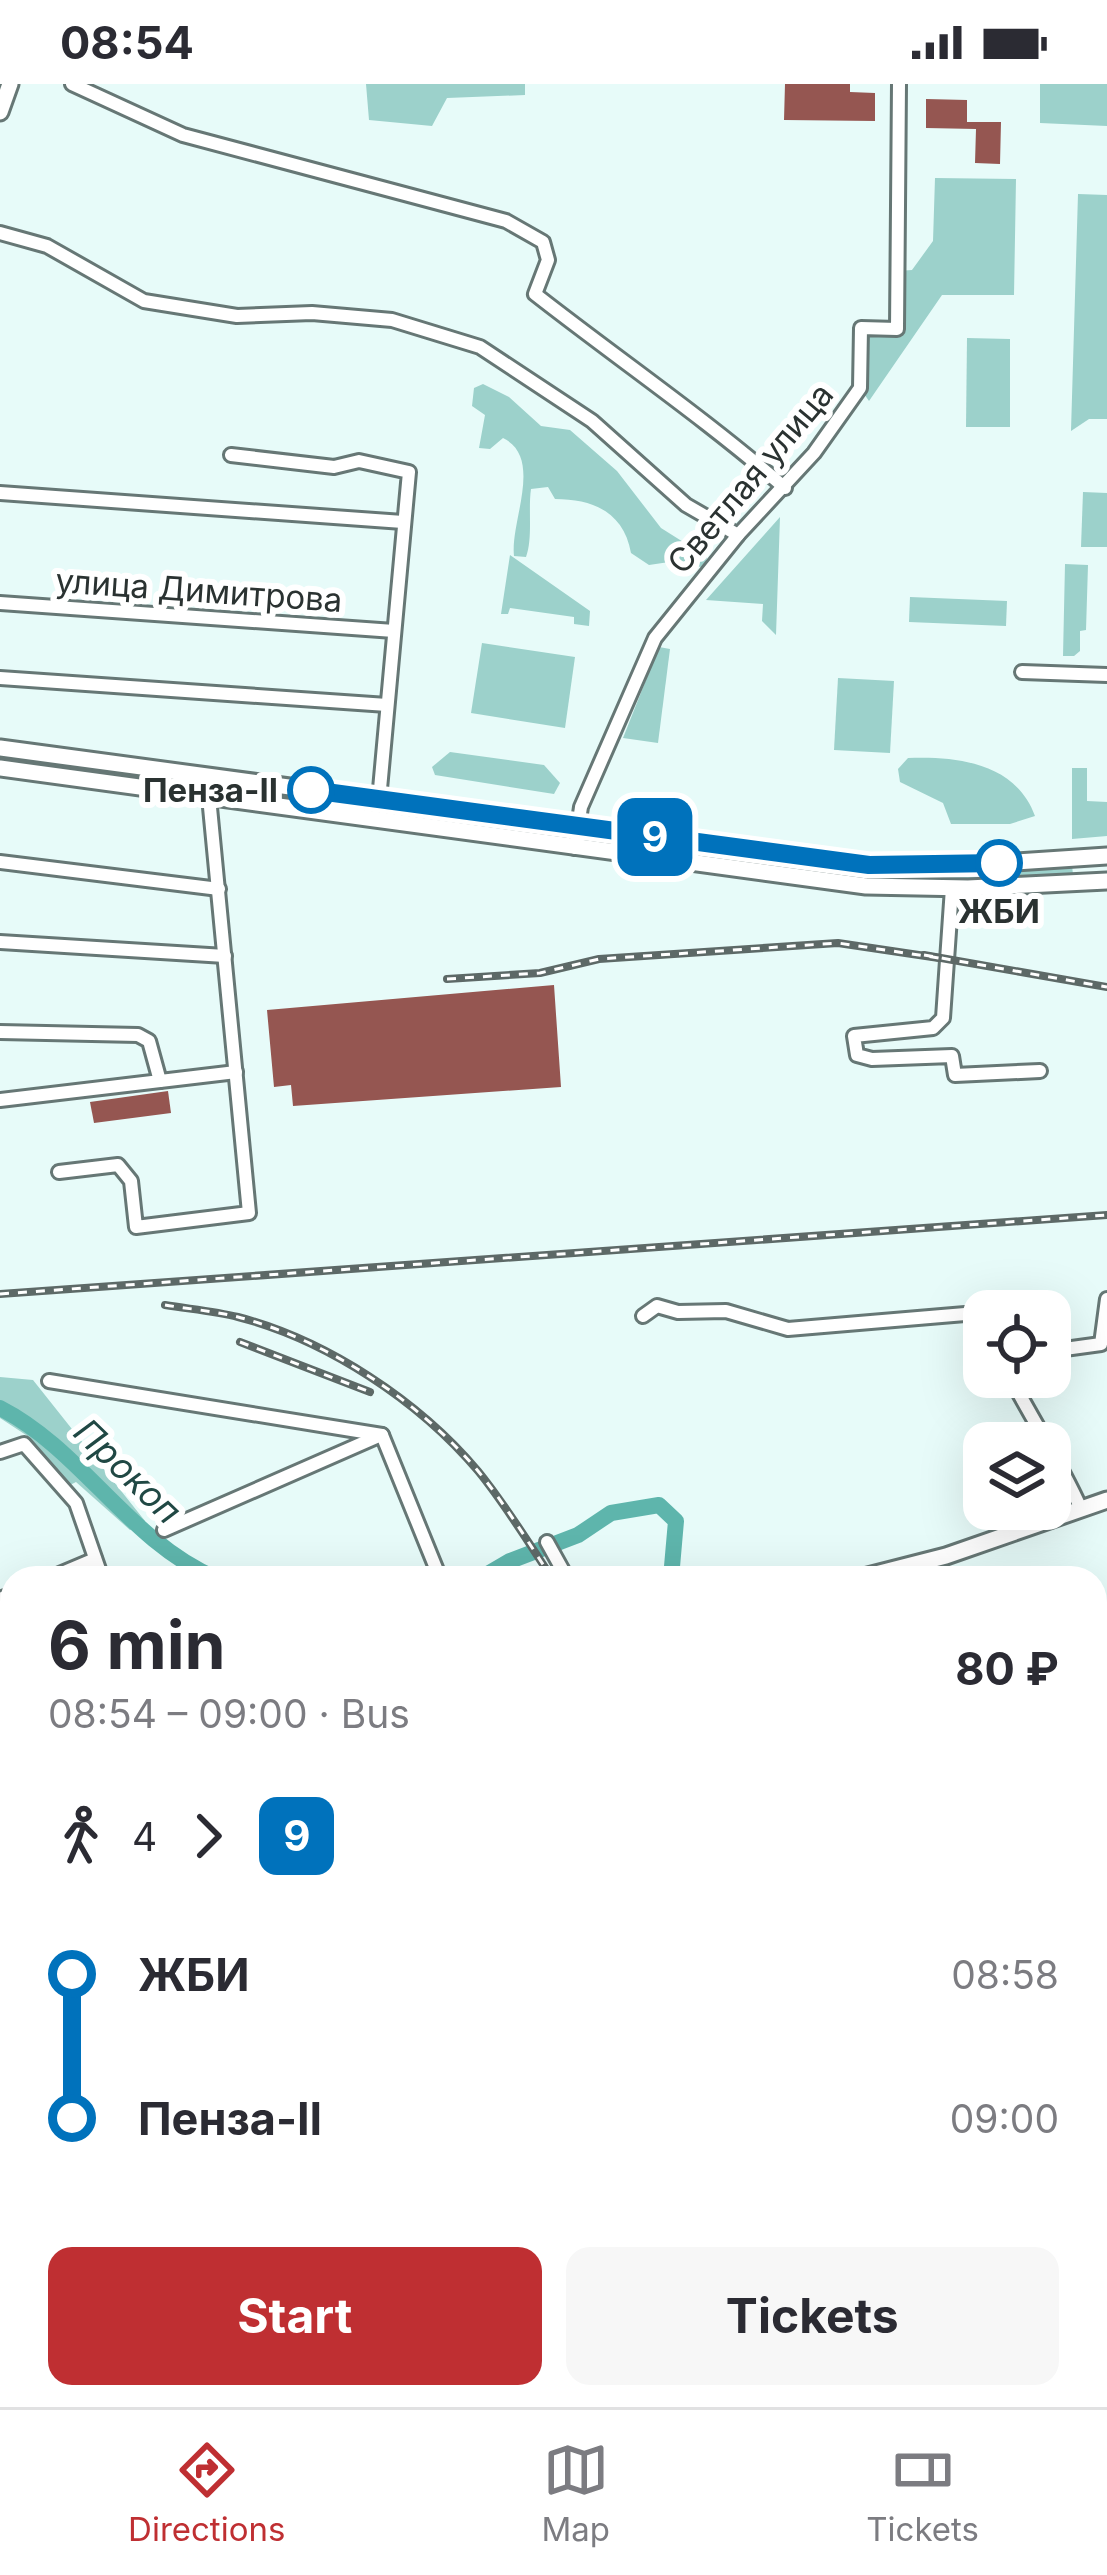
<!DOCTYPE html>
<html lang="en">
<head>
<meta charset="utf-8">
<style>
	:root { --surface:#fff; --page:#f7f7f7; --text:#2b2b33; --muted:#7c7c81; --line:#e1e1e2; --accent:#bf2f32 }
	body { margin:0; font-family:Inter,sans-serif; background:var(--page); color:var(--text); height:100vh; display:flex; flex-direction:column; font-size:45px; white-space:nowrap }
	* { box-sizing:border-box; margin:0 }
	p { font-size:39px; color:var(--muted) }
	.icon { flex:none; width:66px; height:66px; fill:none; stroke:currentColor; stroke-width:2; stroke-linecap:round; stroke-linejoin:round }
	.map { position:relative; flex:1; overflow:hidden }
	.sheet { position:absolute; left:0px; top:1482px; width:1107px; height:843px; display:flex; flex-direction:column; background:var(--surface); border-radius:36px 36px 0 0; box-shadow:0 12px 48px #0002 }
	.sheet>* { flex:none }
	.badge { padding:0 24px; border-radius:18px; font-size:42px; line-height:78px }
	.tools { position:absolute; left:963px; top:1206px; display:grid; gap:24px }
	.tools a { display:grid; place-items:center; width:108px; height:108px; border-radius:24px; background:var(--surface); box-shadow:0 12px 48px #0002; font-size:60px }
	.map>.badge { position:absolute; translate:-50% -50%; box-shadow:0 0 0 6px #fff }
	.legs { display:flex; align-items:center; gap:18px; height:132px; padding:0 48px; font-size:39px }
	.legs p { margin-inline-start:auto }
	.summary { display:flex; align-items:center; justify-content:space-between; height:204px; padding:0 48px }
	h1 { font-size:66px; font-weight:700; line-height:90px }
	.action { display:flex; gap:24px; margin-top:auto; padding:24px 48px }
	.action a { flex:1; height:138px; border-radius:24px; background:var(--accent); color:#fff; font-size:48px; font-weight:700; line-height:138px; text-align:center }
	.action a+a { background:var(--page); color:var(--text) }
	ul { padding:0 48px; list-style:none }
	li { display:flex; align-items:center; gap:42px; height:144px; font-size:45px }
	li i { display:grid; place-items:center; width:18px; height:100%; margin:0 15px; background:currentColor }
	li i::after { content:''; width:30px; height:30px; margin:-15px; border:9px solid; border-radius:50%; background:var(--surface) }
	li p { margin-inline-start:auto }
	li:first-child i { background:linear-gradient(#0000 50%,currentColor 0) }
	li:last-child i { background:linear-gradient(currentColor 50%,#0000 0) }
	.status { display:flex; justify-content:space-between; align-items:center; height:84px; padding:0 60px; background:var(--surface); direction:ltr }
	.status svg { height:33px; fill:currentColor }
	.tab-bar { display:flex; justify-content:space-around; align-items:center; height:168px; border-top:3px solid var(--line); background:var(--surface); font-size:33px; color:var(--muted) }
	.tab-bar a { display:grid; justify-items:center; gap:6px }
	.tab-bar .selected { color:var(--accent) }
	.map>svg:first-child { display:block }
</style>
</head>
<body>
<div class="status"><b>08:54</b><svg viewBox="0 0 49 12"><path d="M0 12V9h3v3zM5 12V6h3v6zM10 12V3h3v9zM15 12V0h3v12zM26 1h20v11H26zM47 4h2v5h-2z"/></svg></div>
<div class="map">
<svg width="1107" height="2323" viewBox="0 0 1107 2323">
	<rect width="100%" height="100%" fill="#e7fbf9"/>
	<g fill="#9cd1cb">
		<polygon points="366,0 525,0 525,11 447,14 432,42 369,36"/>
		<polygon points="1040,0 1107,0 1107,42 1040,39"/>
		<polygon points="935,94 1016,95 1014,211 942,211 869,317 860,304 861,244 897,245 897,187 912,186 933,157"/>
		<polygon points="1078,110 1107,111 1107,335 1089,335 1071,347"/>
		<polygon points="967,254 1010,255 1010,343 966,343"/>
		<path d="M 483,300 L 509,313 L 541,342 L 570,346 L 617,387 L 661,444 L 707,473 L 705,484 L 676,477 L 649,481 L 631,469 C 624,429 594,415 555,415 L 548,403 L 531,405 C 528,426 533,454 526,473 L 514,472 C 510,437 544,374 503,354 L 490,365 L 479,364 L 485,331 L 472,322 L 474,304 Z"/>
		<polygon points="1083,408 1107,409 1107,463 1081,463"/>
		<polygon points="780,433 776,551 762,537 763,520 706,516"/>
		<polygon points="510,471 590,527 589,542 574,540 574,533 510,524 508,530 501,530"/>
		<polygon points="1065,480 1088,481 1086,546 1080,547 1080,567 1074,572 1063,572"/>
		<polygon points="910,513 1007,517 1006,542 909,538"/>
		<polygon points="482,559 575,573 565,644 471,629"/>
		<polygon points="659,563 670,565 658,659 623,654"/>
		<polygon points="838,594 894,597 890,669 834,666"/>
		<polygon points="450,668 544,681 560,699 554,710 435,691 432,683"/>
		<polygon points="0,669 347,717 346,724 0,677"/>
		<path d="M 908,674 C 957,672 1016,679 1035,732 L 1010,740 L 951,740 L 943,719 L 900,698 L 898,685 Z"/>
		<polygon points="1072,684 1087,684 1087,717 1107,718 1107,752 1072,755"/>
		<polygon points="585,750 905,789 1072,781 1073,791 905,796 583,757"/>
		<polygon points="0,1293 33,1296 145,1437 130,1446 76,1398 70,1401 26,1351 0,1334"/>
	</g>
	<g fill="none" stroke-linecap="round" stroke-linejoin="round">
		<g stroke="#5eb5ac" stroke-width="3">
			<polyline points="1095,1972 1107,1971"/>
			<polyline points="1095,2288 1107,2293"/>
		</g>
		<g stroke="#5eb5ac" stroke-width="16">
			<path d="M 0,1324 C 82,1366 129,1457 215,1494"/>
			<polyline points="481,1494 510,1477 578,1451 611,1429 659,1421 676,1437 671,1494"/>
		</g>
	</g>
	<g fill="#955651">
		<polygon points="785,0 850,0 850,8 875,9 875,37 784,36"/>
		<polygon points="926,15 967,16 967,38 1001,38 1000,80 975,79 976,45 926,44"/>
		<polygon points="554,901 561,1003 293,1022 291,1001 274,1003 267,926"/>
		<polygon points="168,1007 171,1029 94,1039 90,1018"/>
	</g>
	<g fill="none" stroke-linecap="round" stroke-linejoin="round">
		<defs>
			<g id="minor">
				<path d="M 72,0 L 183,51 L 506,137 L 543,158 L 548,176 L 535,210 C 618,275 706,335 785,404"/>
				<polyline points="0,149 47,162 144,217 237,232 312,229 392,236 480,263 592,337 686,421 738,451"/>
				<polyline points="231,371 334,383 359,377 409,388 379,716"/>
				<polyline points="0,409 403,438"/>
				<polyline points="0,519 394,547"/>
				<polyline points="1022,588 1107,591"/>
				<polyline points="0,594 387,621"/>
				<polyline points="575,764 581,723 655,554 738,451 814,369 860,304 861,244 897,245 899,0"/>
				<polyline points="0,778 219,805"/>
				<polyline points="952,804 943,934 933,944 854,952 857,971 872,975 952,972 955,991 1040,987"/>
				<polyline points="0,858 225,872"/>
				<polyline points="0,948 138,951 149,957 160,997"/>
				<polyline points="0,1016 236,988"/>
				<polyline points="59,1088 118,1081 131,1097 136,1143 249,1129 209,713"/>
				<polyline points="643,1232 657,1222 678,1228 726,1227 788,1245 977,1229 984,1243"/>
				<polyline points="1050,1267 1101,1260 1107,1215"/>
				<path d="M 1010,1293 C 1034,1338 1060,1378 1081,1425"/>
				<polyline points="49,1297 382,1351"/>
				<polyline points="382,1351 440,1494"/>
				<polyline points="0,1368 24,1360 76,1419 102,1494"/>
				<polyline points="164,1446 381,1351"/>
				<polyline points="547,1458 567,1494"/>
				<polyline points="50,1494 95,1475"/>
				<polyline points="0,1515 12,1510"/>
				<polyline points="1095,1611 1107,1605"/>
				<polyline points="0,1627 12,1622"/>
				<polyline points="0,1706 12,1701"/>
				<polyline points="1095,1723 1107,1732"/>
				<polyline points="1095,1990 1107,1990"/>
				<polyline points="0,2081 12,2112"/>
				<polyline points="0,2216 12,2211"/>
				<polyline points="863,2313 868,2323"/>
				<polyline points="0,2319 12,2313"/>
				<polyline points="983,2323 1002,2315 1043,2323"/>
			</g>
			<g id="major">
				<polyline points="0,28 10,0"/>
				<polyline points="0,664 869,781 969,781 1107,772"/>
				<polyline points="0,684 866,802 968,804 1107,797"/>
				<polyline points="860,1494 946,1472 1107,1416"/>
				<polyline points="0,1908 12,1901"/>
			</g>
		</defs>
		<use href="#minor" stroke="#667775" stroke-width="18"/>
		<use href="#major" stroke="#667775" stroke-width="21"/>
		<use href="#minor" stroke="#fff" stroke-width="12"/>
		<use href="#major" stroke="#fff" stroke-width="15"/>
		<defs>
			<g id="rail">
				<polyline points="924,871 1107,903"/>
				<polyline points="447,895 540,889 599,875 838,859 939,874"/>
				<polyline points="0,1210 1107,1131"/>
				<path d="M 165,1221 C 189,1225 214,1227 238,1233 C 327,1256 419,1317 478,1387 C 505,1420 528,1458 552,1494"/>
				<polyline points="240,1258 370,1308"/>
				<polyline points="699,2313 700,2323"/>
				<polyline points="719,2313 720,2323"/>
				<polyline points="498,2323 508,2313"/>
				<polyline points="564,2323 564,2313"/>
			</g>
		</defs>
		<use href="#rail" stroke="#5d6967" stroke-width="8"/>
		<use href="#rail" stroke="#fff" stroke-width="3" stroke-dasharray="9" stroke-linecap="butt"/>
	</g>
	<g fill="none" stroke-linecap="round" stroke-linejoin="round">
		<defs>
			<polyline id="line-1" points="311,706 869,781 999,779"/>
		</defs>
		<use href="#line-1" stroke="#fff" stroke-width="27"/>
		<use href="#line-1" stroke="#0072bc" stroke-width="18"/>
	</g>
	<g fill="#fff" stroke="#0072bc" stroke-width="6">
		<circle cx="311" cy="706" r="21"/>
		<circle cx="999" cy="779" r="21"/>
	</g>
	<g text-anchor="middle" stroke-width="12" stroke-linejoin="round" paint-order="stroke">
		<g font-size="33" fill="#2a3231" stroke="#fff">
			<text transform="translate(750 394) rotate(-50)" y="12">Светлая улица</text>
			<text transform="translate(199 506) rotate(4)" y="12">улица Димитрова</text>
		</g>
		<g font-size="33" font-weight="bold" fill="#2a3231" stroke="#fff" text-anchor="end">
			<text x="278" y="718">Пенза-II</text>
			<text x="999" y="839" text-anchor="middle">ЖБИ</text>
		</g>
		<g font-size="36" font-style="italic" fill="#204844" stroke="#fff">
			<text transform="translate(128 1387) rotate(44)" y="13">Прокоп</text>
		</g>
	</g>
</svg>
<div class="tools">
<a><svg class="icon" aria-label="locate" viewBox="0 0 24 24"><circle cx="12" cy="12" r="6"/><path d="M12 2v4M12 18v4M2 12h4M18 12h4"/></svg></a>
<a><svg class="icon" aria-label="layers" viewBox="0 0 24 24"><path d="M12 4l9 5-9 5-9-5zM3 14l9 5 9-5"/></svg></a>
</div>
<b class="badge" style="left:655px;top:753px;background:#0072bc;color:#fff">9</b>
<section class="sheet">
<div class="summary"><div><h1>6 min</h1><p>08:54 – 09:00 · Bus</p></div><b>80 ₽</b></div>
<div class="legs"><svg class="icon" aria-label="walk" viewBox="0 0 24 24"><circle cx="13" cy="4" r="2"/><path d="M13 8l-2 6 4 7M11 14l-3 7M7 12l3-4h3l4 4"/></svg>4<svg class="icon" aria-label="forward" viewBox="0 0 24 24"><path d="M9 5l7 7-7 7"/></svg><b class="badge" style="background:#0072bc;color:#fff">9</b></div>
<ul>
<li><i style="color:#0072bc"></i><b>ЖБИ</b><p>08:58</p></li>
<li><i style="color:#0072bc"></i><b>Пенза-II</b><p>09:00</p></li>
</ul>
<div class="action"><a>Start</a><a>Tickets</a></div>
</section>
</div>
<nav class="tab-bar">
<a class="selected"><svg class="icon" aria-label="directions" viewBox="0 0 24 24"><path d="M12 3l9 9-9 9-9-9zM9 14v-3h6M13 9l2 2-2 2"/></svg>Directions</a>
<a><svg class="icon" aria-label="map" viewBox="0 0 24 24"><path d="M3 6l6-2 6 2 6-2v14l-6 2-6-2-6 2zM9 4v14M15 6v14"/></svg>Map</a>
<a><svg class="icon" aria-label="tickets" viewBox="0 0 24 24"><path d="M3 7h18v10H3zM15 7v10"/></svg>Tickets</a>
</nav>
</body>
</html>
